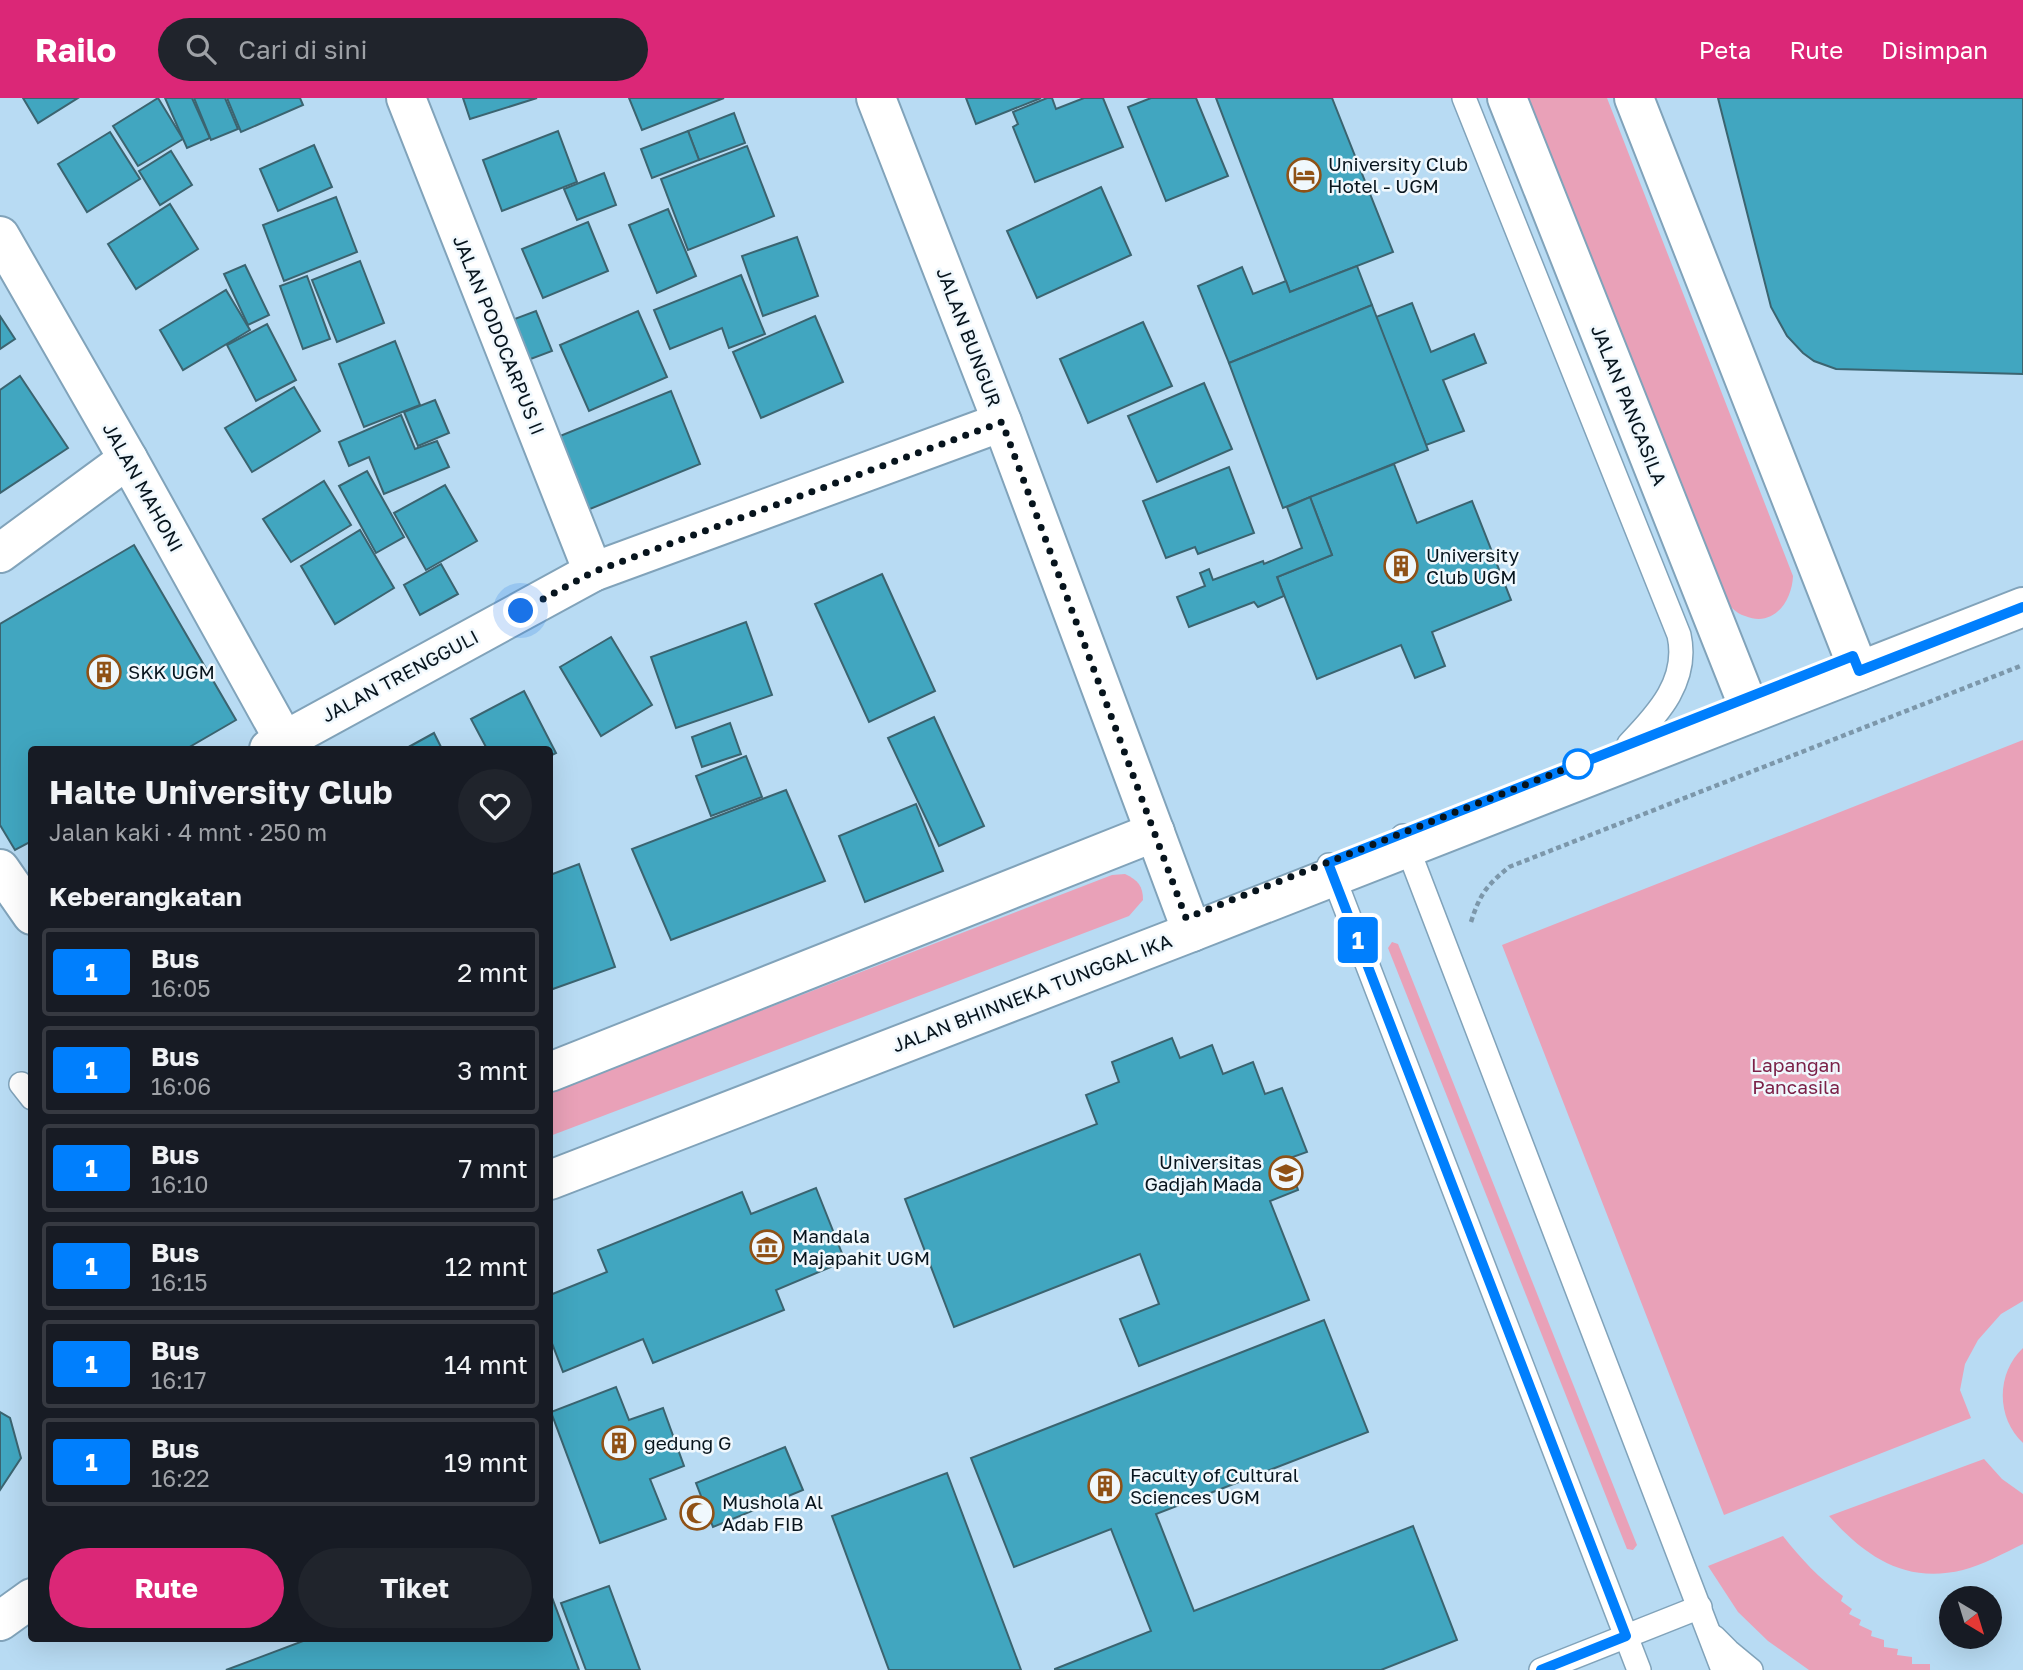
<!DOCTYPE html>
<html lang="id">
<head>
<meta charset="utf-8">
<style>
	:root { --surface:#171b24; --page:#20242c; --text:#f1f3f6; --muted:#9ea1a6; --line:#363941; --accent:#db2777 }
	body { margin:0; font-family:"Golos Text",sans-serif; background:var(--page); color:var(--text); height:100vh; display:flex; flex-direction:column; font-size:26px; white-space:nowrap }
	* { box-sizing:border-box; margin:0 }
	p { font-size:23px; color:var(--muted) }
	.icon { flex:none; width:38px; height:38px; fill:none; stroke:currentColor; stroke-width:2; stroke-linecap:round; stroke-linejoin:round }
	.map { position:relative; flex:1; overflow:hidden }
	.sheet { position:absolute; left:28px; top:648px; width:525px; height:896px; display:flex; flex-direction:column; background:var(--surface); border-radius:7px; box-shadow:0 7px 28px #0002 }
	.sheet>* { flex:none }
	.badge { padding:0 14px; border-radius:5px; font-size:24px; line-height:46px }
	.needle { width:46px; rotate:142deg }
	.tools { position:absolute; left:1939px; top:1488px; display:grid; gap:14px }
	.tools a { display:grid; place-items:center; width:63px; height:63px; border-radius:50%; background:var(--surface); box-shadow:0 7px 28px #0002; font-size:35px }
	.you { position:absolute; width:35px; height:35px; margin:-18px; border:5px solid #fff; border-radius:50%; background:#1a73e8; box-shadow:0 0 0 10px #1a73e833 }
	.map>.badge { position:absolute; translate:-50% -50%; box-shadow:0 0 0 4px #fff }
	h2 { padding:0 21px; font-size:26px; line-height:63px }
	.round { display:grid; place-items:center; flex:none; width:74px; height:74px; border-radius:37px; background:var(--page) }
	.head { display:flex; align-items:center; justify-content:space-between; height:119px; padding:0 21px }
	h1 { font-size:33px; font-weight:700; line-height:52px }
	.cta { display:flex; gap:14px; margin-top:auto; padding:14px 21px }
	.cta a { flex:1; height:80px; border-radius:42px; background:var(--accent); color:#fff; font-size:28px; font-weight:700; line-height:80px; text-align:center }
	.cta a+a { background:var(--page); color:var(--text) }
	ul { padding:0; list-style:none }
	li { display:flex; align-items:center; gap:21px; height:88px; margin:0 14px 10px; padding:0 7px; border:4px solid var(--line); border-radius:7px }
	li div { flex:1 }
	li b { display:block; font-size:26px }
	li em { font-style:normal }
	li .badge { min-width:77px; font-weight:700; text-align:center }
	header { display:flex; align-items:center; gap:42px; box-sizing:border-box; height:98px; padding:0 35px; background:var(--accent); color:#fff }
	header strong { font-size:33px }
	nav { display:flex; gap:38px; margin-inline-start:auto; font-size:24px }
	.search { width:490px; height:63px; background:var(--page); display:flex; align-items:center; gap:18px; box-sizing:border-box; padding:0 24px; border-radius:38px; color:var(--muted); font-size:26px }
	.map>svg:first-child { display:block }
</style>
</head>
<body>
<header>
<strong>Railo</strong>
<div class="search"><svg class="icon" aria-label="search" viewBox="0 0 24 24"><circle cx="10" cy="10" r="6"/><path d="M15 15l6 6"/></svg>Cari di sini</div>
<nav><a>Peta</a><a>Rute</a><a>Disimpan</a></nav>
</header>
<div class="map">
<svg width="2023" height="1572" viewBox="0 0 2023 1572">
	<rect width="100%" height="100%" fill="#b8dbf3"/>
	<g fill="#e9a1b8">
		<path d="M 1528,0 L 1607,0 L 1793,478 C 1792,503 1774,530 1745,518 C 1735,515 1729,507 1723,500 Z"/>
		<polygon points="2023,642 2023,1203 2001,1216 1978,1242 1965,1266 1960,1292 1971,1320 1724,1417 1502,847"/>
		<path d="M 1125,776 C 1138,782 1143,788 1143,802 L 1129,818 L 550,1038 L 550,994 L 1112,777 Z"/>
		<polygon points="1392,844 1398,846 1637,1447 1633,1452 1627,1451 1388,850"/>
		<path d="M 2023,1250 L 2023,1345 C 1996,1320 1996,1275 2023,1250 Z"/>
		<path d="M 1984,1361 L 2002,1381 L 2023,1396 L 2023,1446 C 2004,1455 1983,1467 1963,1472 C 1905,1486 1866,1459 1829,1418 Z"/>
		<path d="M 1783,1438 C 1801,1461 1819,1480 1843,1498 L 1841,1503 L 1852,1511 L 1849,1516 L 1861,1522 L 1859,1527 L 1872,1533 L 1871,1538 L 1884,1542 L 1884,1549 L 1898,1551 L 1897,1557 L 1912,1559 L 1912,1566 L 1930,1566 L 1930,1572 L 1809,1572 L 1768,1543 L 1738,1514 L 1708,1468 Z"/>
	</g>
	<g fill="#41a6c0" stroke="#3b6470" stroke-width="2">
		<polygon points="23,0 78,0 38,25"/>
		<polygon points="158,0 183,41 138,68 113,28"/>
		<polygon points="165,0 192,0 210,40 187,50"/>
		<polygon points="194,0 225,0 238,31 211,42"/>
		<polygon points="227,0 300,0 303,7 241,34"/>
		<polygon points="463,0 537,0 470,21"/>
		<polygon points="629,0 724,0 642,32"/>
		<polygon points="966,0 1041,0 976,26"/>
		<polygon points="1047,0 1052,0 1056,11 1084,0 1103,0 1123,49 1035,84 1013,29 1018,26 1013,14"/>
		<polygon points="1151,0 1196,0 1228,78 1166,103 1128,9"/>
		<polygon points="1216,0 1332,0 1393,154 1290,194"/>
		<polygon points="1718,0 2023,0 2023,276 1836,271 1814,263 1803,255 1787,238 1771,209"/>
		<polygon points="734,15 745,45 699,62 688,33"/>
		<polygon points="558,33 577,84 502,113 483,62"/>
		<polygon points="688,33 699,62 652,80 641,51"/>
		<polygon points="110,34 140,81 87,114 58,66"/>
		<polygon points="314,47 332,89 278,113 260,71"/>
		<polygon points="747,48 774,118 688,152 661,81"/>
		<polygon points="171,53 192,87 160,107 139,73"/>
		<polygon points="604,75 616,107 577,122 564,91"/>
		<polygon points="1101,89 1131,157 1037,200 1007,133"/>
		<polygon points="336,99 357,154 284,183 263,127"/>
		<polygon points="170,106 198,151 136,191 108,146"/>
		<polygon points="668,111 696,178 657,195 629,127"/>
		<polygon points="588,124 608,173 543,200 522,151"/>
		<polygon points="797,139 818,198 763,218 742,158"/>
		<polygon points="360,163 384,225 337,244 312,182"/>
		<polygon points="245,167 269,217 248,227 224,176"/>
		<polygon points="1357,168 1372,207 1229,265 1198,188 1242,169 1253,196 1286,183 1290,194"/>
		<polygon points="741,177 765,236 729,250 722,230 670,251 654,212"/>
		<polygon points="307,178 330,241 303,251 280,188"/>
		<polygon points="226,192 250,232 183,272 160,232"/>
		<polygon points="1412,205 1431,254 1474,236 1486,265 1443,282 1464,333 1426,347 1376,219"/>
		<polygon points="1372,207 1428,352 1283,410 1229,265"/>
		<polygon points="536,213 552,253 520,265 504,225"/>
		<polygon points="638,213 667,279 589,313 560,247"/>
		<polygon points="0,218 15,241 0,251"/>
		<polygon points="815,218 843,284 761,320 733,254"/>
		<polygon points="1143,224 1172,288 1088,325 1060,261"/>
		<polygon points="267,226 296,282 256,303 227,247"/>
		<polygon points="395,243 420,307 364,329 339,266"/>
		<polygon points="20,278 68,350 0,395 0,292"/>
		<polygon points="1204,285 1232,351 1157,384 1128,318"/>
		<polygon points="294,289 320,333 252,374 225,330"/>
		<polygon points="671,293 700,366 585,413 555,340"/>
		<polygon points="435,302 449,335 418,348 404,314"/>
		<polygon points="401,317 415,351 437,343 449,369 384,396 369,359 349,368 339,344"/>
		<polygon points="1394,366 1417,425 1472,403 1511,502 1432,534 1445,568 1415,580 1401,547 1317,581 1277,479 1332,457 1310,399"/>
		<polygon points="1229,369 1254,435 1198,456 1195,449 1166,460 1143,403"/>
		<polygon points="367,373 404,439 376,455 339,388"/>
		<polygon points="324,383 351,427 291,464 263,421"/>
		<polygon points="445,387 477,443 426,472 394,415"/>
		<polygon points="1310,399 1332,457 1277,479 1284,498 1258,509 1254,504 1189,529 1177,499 1205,488 1200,475 1209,471 1213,482 1263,463 1264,466 1302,450 1287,409"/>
		<polygon points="360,432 394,490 335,526 301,468"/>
		<polygon points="134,447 236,622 186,651 32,651 32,743 15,752 0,727 0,526"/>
		<polygon points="441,466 458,496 420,517 404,487"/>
		<polygon points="882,476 935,593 869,624 815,506"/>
		<polygon points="746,524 772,597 676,630 651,559"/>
		<polygon points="611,539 652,607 601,638 560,569"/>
		<polygon points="524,593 556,655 550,658 550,651 487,651 471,621"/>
		<polygon points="934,619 984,728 939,748 888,640"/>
		<polygon points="730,625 741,656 702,669 692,639"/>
		<polygon points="434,635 442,651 405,651"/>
		<polygon points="746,658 762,699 711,718 696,678"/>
		<polygon points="786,692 825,783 671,842 632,751"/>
		<polygon points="916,706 943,773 865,804 839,738"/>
		<polygon points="579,766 615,869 550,892 550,777"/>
		<polygon points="1172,940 1180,960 1212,947 1223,976 1253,964 1265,996 1282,990 1307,1054 1287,1061 1298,1092 1270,1103 1309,1202 1139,1268 1120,1221 1159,1206 1140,1156 954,1229 905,1101 1097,1026 1086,997 1119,984 1112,964"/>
		<polygon points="816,1090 845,1163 776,1192 784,1212 653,1265 643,1241 563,1274 550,1240 550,1197 607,1174 598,1152 742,1094 751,1116"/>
		<polygon points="1324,1222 1368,1334 1156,1416 1194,1513 1413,1428 1457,1542 1381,1572 1055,1572 1055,1571 1151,1533 1111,1431 1014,1469 971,1360"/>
		<polygon points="616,1289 629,1322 663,1310 684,1368 650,1381 666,1421 600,1445 551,1314"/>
		<polygon points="0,1314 10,1320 21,1360 0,1392"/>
		<polygon points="785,1349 803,1392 713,1429 696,1385"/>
		<polygon points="947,1375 1021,1572 889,1572 832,1418"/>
		<polygon points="609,1488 640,1572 586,1572 561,1505"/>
		<polygon points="550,1494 579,1572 226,1572 311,1540 550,1540"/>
	</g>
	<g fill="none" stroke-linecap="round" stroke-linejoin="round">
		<defs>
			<g id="lane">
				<path d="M 1464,0 L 1679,537 C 1689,582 1659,615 1629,646"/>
				<polyline points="1403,738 1723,1572"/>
				<polyline points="1329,767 1639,1572"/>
				<polyline points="21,986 32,1000"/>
				<polyline points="1714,1539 1728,1553 1751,1572"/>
				<polyline points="1541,1572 1700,1509"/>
			</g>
			<g id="street">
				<polyline points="406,0 593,474"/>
				<polyline points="876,0 1002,324 1192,834"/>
				<polyline points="1507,0 1751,615"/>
				<polyline points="1634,0 1859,573"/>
				<polyline points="0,138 128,361 284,642"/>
				<polyline points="0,455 128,361"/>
				<polyline points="269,651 593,474 1002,324"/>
				<polyline points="0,771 32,817"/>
				<polyline points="550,974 1155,734"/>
				<polyline points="550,1082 1192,834 2023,509"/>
				<polyline points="0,1523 32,1500"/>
			</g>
		</defs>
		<use href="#lane" stroke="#81a3ba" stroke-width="26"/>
		<use href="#street" stroke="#81a3ba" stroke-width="42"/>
		<path stroke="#7c97aa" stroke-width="4.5" stroke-dasharray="5 3.5" stroke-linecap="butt" d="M 1471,824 C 1480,796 1486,788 1509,769 L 2023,567"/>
		<use href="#lane" stroke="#fff" stroke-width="23"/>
		<use href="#street" stroke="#fff" stroke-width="38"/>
	</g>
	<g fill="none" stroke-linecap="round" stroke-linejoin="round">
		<defs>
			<polyline id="line" points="1541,1572 1626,1538 1328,765 1853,558 1859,573 2023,509"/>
		</defs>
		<use href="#line" stroke="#fff" stroke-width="16"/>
		<use href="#line" stroke="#007ffd" stroke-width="10"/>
		<polyline stroke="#07141d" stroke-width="7" stroke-dasharray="0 12.6" points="521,513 593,474 1002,324 1186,820 1578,666"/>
	</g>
	<defs>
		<symbol id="hotel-ring" viewBox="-11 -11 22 22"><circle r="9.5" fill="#f0f8fd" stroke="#8f5116" stroke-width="1.5"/><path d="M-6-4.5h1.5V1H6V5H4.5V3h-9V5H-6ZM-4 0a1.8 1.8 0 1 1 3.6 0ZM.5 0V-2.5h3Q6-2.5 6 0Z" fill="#8f5116"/></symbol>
		<symbol id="building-ring" viewBox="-11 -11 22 22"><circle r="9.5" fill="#f0f8fd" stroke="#8f5116" stroke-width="1.5"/><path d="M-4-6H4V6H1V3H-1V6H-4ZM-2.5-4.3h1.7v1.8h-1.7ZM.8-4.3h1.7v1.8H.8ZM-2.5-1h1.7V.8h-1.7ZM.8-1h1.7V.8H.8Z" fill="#8f5116"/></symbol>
		<symbol id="university-ring" viewBox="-11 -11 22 22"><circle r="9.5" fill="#f0f8fd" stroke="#8f5116" stroke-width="1.5"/><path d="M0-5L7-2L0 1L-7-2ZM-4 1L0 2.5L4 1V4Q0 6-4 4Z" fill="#8f5116"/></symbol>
		<symbol id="museum-ring" viewBox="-11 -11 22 22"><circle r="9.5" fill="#f0f8fd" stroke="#8f5116" stroke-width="1.5"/><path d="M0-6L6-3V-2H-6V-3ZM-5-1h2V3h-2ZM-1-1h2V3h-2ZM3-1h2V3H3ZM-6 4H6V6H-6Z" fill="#8f5116"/></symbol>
		<symbol id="mosque-ring" viewBox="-11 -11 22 22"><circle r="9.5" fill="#f0f8fd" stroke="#8f5116" stroke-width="1.5"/><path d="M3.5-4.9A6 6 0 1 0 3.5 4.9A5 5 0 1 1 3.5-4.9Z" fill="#8f5116"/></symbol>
	</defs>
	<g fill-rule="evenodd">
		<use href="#hotel-ring" x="1285" y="58" width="38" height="38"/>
		<use href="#building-ring" x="1382" y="449" width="38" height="38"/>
		<use href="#building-ring" x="85" y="555" width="38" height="38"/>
		<use href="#university-ring" x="1267" y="1056" width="38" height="38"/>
		<use href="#museum-ring" x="748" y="1130" width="38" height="38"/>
		<use href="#building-ring" x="600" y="1326" width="38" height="38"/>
		<use href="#building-ring" x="1086" y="1369" width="38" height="38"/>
		<use href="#mosque-ring" x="678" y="1396" width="38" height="38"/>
	</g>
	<circle fill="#fff" stroke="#007ffd" stroke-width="3.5" cx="1578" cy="666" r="14"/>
	<g text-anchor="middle" stroke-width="5" stroke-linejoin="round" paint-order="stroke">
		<g font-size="19" fill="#07141d" stroke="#f0f8fd" text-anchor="start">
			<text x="1328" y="73">University Club<tspan x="1328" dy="22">Hotel - UGM</tspan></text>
			<text x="1426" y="464">University<tspan x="1426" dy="22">Club UGM</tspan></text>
			<text x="128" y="581">SKK UGM</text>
			<text x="1262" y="1071" text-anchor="end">Universitas<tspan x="1262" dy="22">Gadjah Mada</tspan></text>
			<text x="792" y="1145">Mandala<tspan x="792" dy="22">Majapahit UGM</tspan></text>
			<text x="644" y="1352">gedung G</text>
			<text x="1130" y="1384">Faculty of Cultural<tspan x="1130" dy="22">Sciences UGM</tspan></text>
			<text x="722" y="1411">Mushola Al<tspan x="722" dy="22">Adab FIB</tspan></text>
		</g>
		<g font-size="19" fill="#07141d" stroke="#f0f8fd">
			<text transform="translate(499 237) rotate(68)" y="7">JALAN PODOCARPUS II</text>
			<text transform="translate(969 239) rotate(69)" y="7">JALAN BUNGUR</text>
			<text transform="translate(1629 307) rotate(68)" y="7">JALAN PANCASILA</text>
			<text transform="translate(143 389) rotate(61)" y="7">JALAN MAHONI</text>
			<text transform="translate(400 578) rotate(-28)" y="7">JALAN TRENGGULI</text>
			<text transform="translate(1032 895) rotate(-21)" y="7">JALAN BHINNEKA TUNGGAL IKA</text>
		</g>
		<g font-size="19" fill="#7b2148" stroke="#f0f8fd">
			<text x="1796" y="974">Lapangan<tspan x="1796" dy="22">Pancasila</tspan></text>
		</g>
	</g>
</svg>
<div class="tools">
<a><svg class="needle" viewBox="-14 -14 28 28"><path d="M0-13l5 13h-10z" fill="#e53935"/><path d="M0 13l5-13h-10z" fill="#9ea1a6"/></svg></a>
</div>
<div class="you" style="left:521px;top:513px"></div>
<b class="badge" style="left:1358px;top:842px;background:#007ffd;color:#fff">1</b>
<section class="sheet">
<div class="head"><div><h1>Halte University Club</h1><p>Jalan kaki · 4 mnt · 250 m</p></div><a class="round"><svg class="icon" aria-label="heart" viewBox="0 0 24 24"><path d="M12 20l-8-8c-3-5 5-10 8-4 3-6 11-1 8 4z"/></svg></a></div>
<h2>Keberangkatan</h2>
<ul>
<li><span class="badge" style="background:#007ffd;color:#fff">1</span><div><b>Bus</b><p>16:05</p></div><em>2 mnt</em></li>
<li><span class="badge" style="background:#007ffd;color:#fff">1</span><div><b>Bus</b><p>16:06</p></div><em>3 mnt</em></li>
<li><span class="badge" style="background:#007ffd;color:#fff">1</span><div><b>Bus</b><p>16:10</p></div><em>7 mnt</em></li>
<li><span class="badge" style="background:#007ffd;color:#fff">1</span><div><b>Bus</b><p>16:15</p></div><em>12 mnt</em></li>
<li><span class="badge" style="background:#007ffd;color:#fff">1</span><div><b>Bus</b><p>16:17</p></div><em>14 mnt</em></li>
<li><span class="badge" style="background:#007ffd;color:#fff">1</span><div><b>Bus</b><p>16:22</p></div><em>19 mnt</em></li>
</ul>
<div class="cta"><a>Rute</a><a>Tiket</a></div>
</section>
</div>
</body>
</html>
